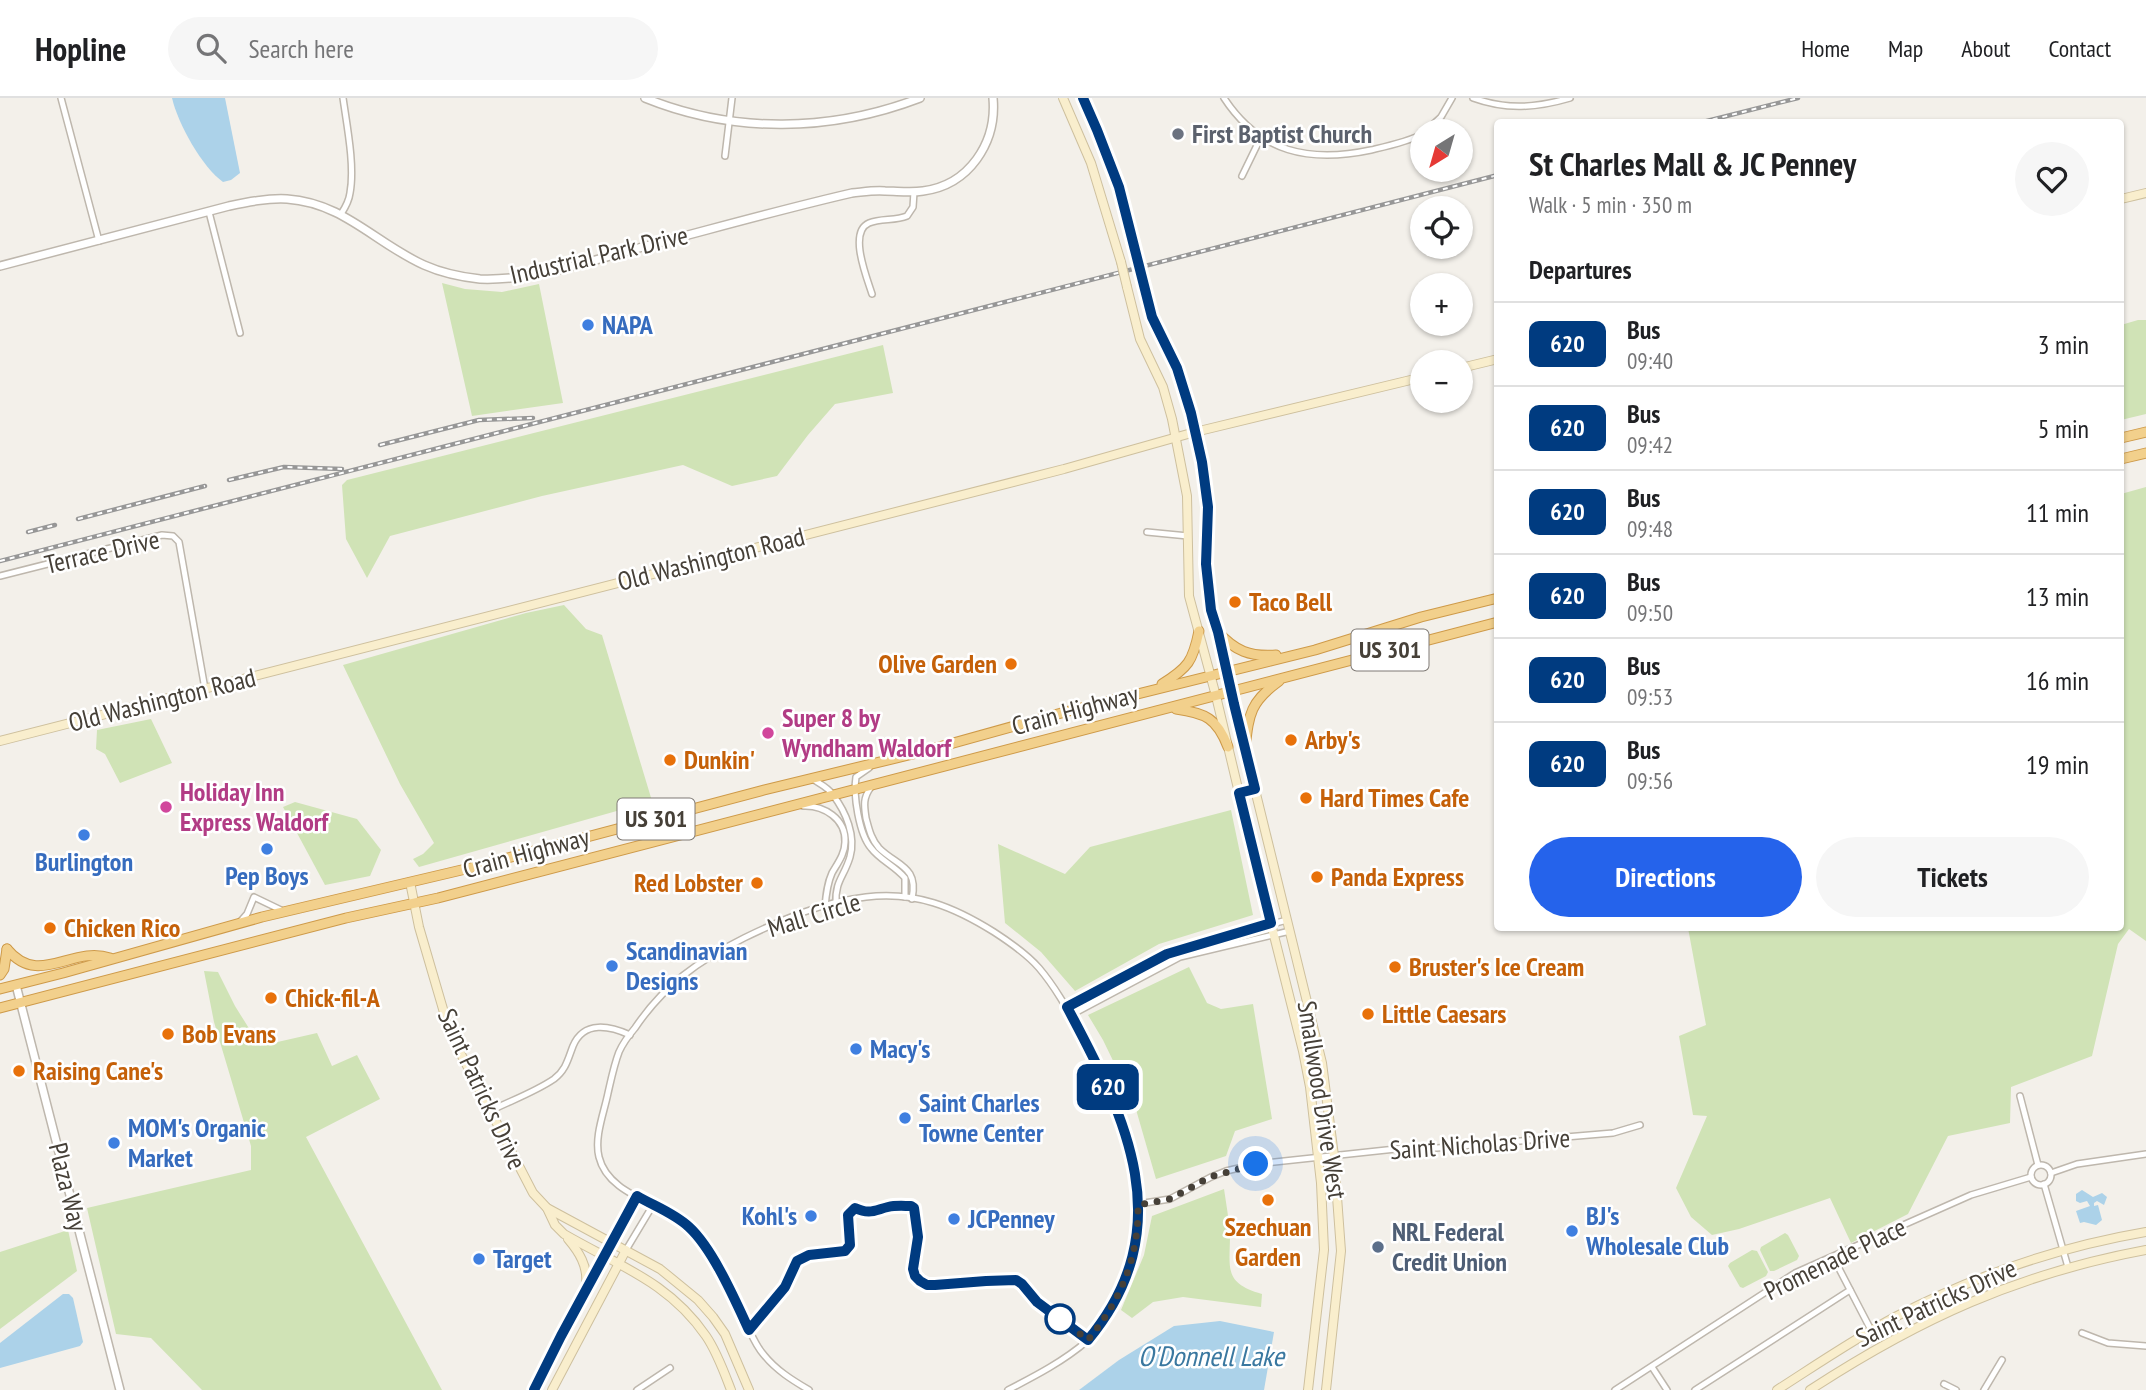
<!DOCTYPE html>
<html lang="en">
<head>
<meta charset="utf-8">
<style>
	:root { --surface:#fff; --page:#f6f6f6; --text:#202124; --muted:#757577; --line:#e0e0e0; --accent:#2563eb }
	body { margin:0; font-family:"PT Sans Narrow",sans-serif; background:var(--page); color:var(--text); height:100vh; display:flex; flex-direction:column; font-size:26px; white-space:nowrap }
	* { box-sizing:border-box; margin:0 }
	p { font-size:23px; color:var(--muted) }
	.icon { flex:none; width:38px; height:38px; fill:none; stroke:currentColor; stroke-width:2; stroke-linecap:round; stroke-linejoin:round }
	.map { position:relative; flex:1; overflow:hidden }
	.drawer { position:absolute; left:1494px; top:21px; width:630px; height:812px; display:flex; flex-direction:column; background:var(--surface); border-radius:7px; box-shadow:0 2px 5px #0004 }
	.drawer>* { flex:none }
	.badge { padding:0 14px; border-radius:10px; font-size:24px; line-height:46px }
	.needle { width:46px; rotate:217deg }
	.controls { position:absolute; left:1410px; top:21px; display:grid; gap:14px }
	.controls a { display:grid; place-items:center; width:63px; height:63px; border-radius:50%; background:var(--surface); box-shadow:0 2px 5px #0004; font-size:35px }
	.you { position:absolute; width:35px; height:35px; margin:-18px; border:5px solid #fff; border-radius:50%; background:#1a73e8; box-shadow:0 0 0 10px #1a73e833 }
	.map>.badge { position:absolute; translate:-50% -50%; box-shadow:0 0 0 4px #fff }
	h2 { padding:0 35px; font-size:26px; line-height:63px }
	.round { display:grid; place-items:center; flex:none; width:74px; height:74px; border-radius:37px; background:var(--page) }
	.summary { display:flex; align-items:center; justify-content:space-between; height:119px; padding:0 35px }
	h1 { font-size:33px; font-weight:600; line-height:52px }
	.button { display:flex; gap:14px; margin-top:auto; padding:14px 35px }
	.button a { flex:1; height:80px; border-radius:42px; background:var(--accent); color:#fff; font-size:28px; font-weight:600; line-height:80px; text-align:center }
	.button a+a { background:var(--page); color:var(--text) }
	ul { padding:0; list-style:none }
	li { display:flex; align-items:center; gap:21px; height:84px; padding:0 35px; border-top:2px solid var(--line) }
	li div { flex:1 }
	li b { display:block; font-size:26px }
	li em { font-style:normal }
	li .badge { min-width:77px; font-weight:700; text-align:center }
	header { display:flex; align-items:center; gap:42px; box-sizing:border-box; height:98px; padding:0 35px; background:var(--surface); border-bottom:2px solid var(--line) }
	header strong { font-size:33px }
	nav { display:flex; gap:38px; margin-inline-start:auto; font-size:24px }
	.search { width:490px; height:63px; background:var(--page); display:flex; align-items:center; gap:18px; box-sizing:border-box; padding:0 24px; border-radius:38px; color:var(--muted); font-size:26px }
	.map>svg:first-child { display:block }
</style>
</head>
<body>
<header>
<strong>Hopline</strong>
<div class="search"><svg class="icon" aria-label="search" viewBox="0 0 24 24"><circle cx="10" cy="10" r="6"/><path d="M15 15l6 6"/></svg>Search here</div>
<nav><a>Home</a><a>Map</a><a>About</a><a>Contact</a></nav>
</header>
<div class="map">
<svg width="2146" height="1292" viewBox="0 0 2146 1292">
	<rect width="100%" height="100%" fill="#f3f0ea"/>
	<g fill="#d0e3b6">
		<polygon points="442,185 465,191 502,194 539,186 563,305 472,318"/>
		<polygon points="2138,222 2146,222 2146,316 2121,322 2121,227"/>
		<polygon points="883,247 893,295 835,306 808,337 777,378 732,388 683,367 542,398 390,438 367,480 346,441 342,387 347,382"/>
		<polygon points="2146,389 2146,843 2129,831 2118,846 2092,958 2011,989 2010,1025 1948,1038 1908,1116 1851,1145 1830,1100 1739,1131 1712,1137 1691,1119 1676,1090 1707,1018 1693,1017 1679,938 1706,927 1688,830 2121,830 2121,396"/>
		<polygon points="564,507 586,531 602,537 652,703 419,769 413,761 423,756 434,745 400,686 343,567 526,515"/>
		<polygon points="151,621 172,665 120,685 105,656 96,651 97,632"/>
		<polygon points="295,704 357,721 381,752 370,778 325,787 283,709"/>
		<polygon points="1231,712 1253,817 1159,846 1075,893 1041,854 1005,825 998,746 1065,776 1090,749"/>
		<polygon points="1189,869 1207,905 1221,911 1253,906 1272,1021 1235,1033 1226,1058 1156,1081 1135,1008 1103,942 1088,917"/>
		<polygon points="204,873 218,874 235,908 260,948 317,935 332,968 357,957 380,1001 306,1039 442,1292 202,1292 151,1240 116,1236 87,1110 251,1072 251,1048 214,924"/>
		<path d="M 1224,1091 C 1226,1105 1229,1121 1230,1136 C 1230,1170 1223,1185 1262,1196 L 1261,1209 L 1183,1199 L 1153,1204 L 1132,1220 L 1121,1212 L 1144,1157 L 1152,1118 Z"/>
		<polygon points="68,1132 77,1173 0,1231 0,1154"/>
		<polygon points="1785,1135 1788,1137 1799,1158 1797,1162 1774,1173 1770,1173 1760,1152 1761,1149"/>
		<polygon points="1752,1152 1757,1153 1768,1174 1766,1178 1743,1190 1740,1189 1728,1168 1730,1165"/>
	</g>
	<g fill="#acd2e9">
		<path d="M 172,0 L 225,0 L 240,75 L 231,82 L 223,84 C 202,69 178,26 172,0 Z"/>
		<polygon points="2082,1092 2093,1099 2102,1095 2107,1099 2104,1107 2097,1103 2094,1105 2094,1108 2098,1107 2102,1122 2096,1127 2084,1124 2080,1125 2076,1113 2090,1108 2087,1103 2080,1105 2076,1103 2076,1096"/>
		<polygon points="63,1196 69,1196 73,1200 83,1244 80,1248 0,1270 0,1245"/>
		<polygon points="1220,1223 1274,1234 1264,1292 1079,1292 1119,1262 1174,1228"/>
	</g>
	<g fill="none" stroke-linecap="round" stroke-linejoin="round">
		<defs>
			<g id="minor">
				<polyline points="61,0 99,143"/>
				<path d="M 1224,0 C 1260,55 1310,65 1371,52 C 1388,48 1407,44 1423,36"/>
				<path d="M 1473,0 C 1506,12 1536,10 1570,0"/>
				<polyline points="1426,33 1441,19 1452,0"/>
				<polyline points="725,58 732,0"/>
				<polyline points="1242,78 1261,39"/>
				<polyline points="209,114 240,235"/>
				<path d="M 341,116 C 345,110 349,103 350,95 C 355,68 347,28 343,0"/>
				<path d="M 872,196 C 867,180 848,134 869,125 C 881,120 895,123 907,118 L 913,109 L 914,94"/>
				<polyline points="1147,434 1188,438"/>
				<polyline points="0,478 162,437 173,438 179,444 205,591"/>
				<path d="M 869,670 L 856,679 C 853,697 859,736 871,750 C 880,762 895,768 905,780 L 905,799"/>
				<path d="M 811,680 C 818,685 828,689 833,697 C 846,714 856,738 850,759 C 844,779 835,783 836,805"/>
				<path d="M 871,689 C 863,700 864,707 866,720 C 869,731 871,741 879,750 C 897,768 919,768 912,801"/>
				<path d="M 803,708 C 824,707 846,721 845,744 C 845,756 837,766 832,775 C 827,786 826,797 825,809"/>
				<polyline points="240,824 247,816 254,799 281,812"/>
				<polyline points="1067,909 1167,856 1190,848 1287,822"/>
				<polyline points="1071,917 1180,859 1290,833"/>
				<polyline points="2020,998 2038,1067"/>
				<path d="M 490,1013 C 510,1003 535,994 554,981 C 566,972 568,961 573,948 C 584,922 610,928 630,937"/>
				<circle cx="2041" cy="1077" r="10"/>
				<polyline points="2051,1075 2077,1066 2146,1056"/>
				<polyline points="2044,1086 2068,1169"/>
				<polyline points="1138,1106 1170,1101 1211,1079 1226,1073 1256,1066 1405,1050 1437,1050 1613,1035 1640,1027"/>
				<polyline points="612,1144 637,1098"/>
				<polyline points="626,1152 653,1107"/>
				<polyline points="1833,1159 1871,1232"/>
				<polyline points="2082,1235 2108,1245 2146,1248"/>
				<polyline points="1652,1269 1667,1292"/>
				<polyline points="1944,1286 1956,1292"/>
				<polyline points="637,1292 670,1270"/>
				<path d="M 809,1292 C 792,1282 776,1272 764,1257 C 754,1246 750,1232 743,1219 C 729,1192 716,1163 697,1138 C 673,1106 609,1101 599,1059 C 594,1039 604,1015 608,995 C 611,982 614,967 619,954 C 623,945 629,937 635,930 C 664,887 698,863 744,840 C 783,821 823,804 866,799 C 916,793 954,809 994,834 C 1011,845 1027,856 1039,870 C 1056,890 1069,914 1082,937 C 1106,981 1126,1026 1135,1077 C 1144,1133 1131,1203 1087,1243 C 1064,1263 1035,1278 1008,1292"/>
				<polyline points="1615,1292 1795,1175 1971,1097 2031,1079"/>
				<polyline points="1695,1292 1850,1192"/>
				<polyline points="1984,1292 2002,1262"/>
			</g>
			<g id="tertiary">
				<path d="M 645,0 C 734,36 831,34 920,0"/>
				<path d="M 0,168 L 229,108 C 248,104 267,100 287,101 C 344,105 375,145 424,167 C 442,175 461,179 480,181 C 530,183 584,165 631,152 C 705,133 778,112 852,95 C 863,94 874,92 885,93 C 897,93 910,95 923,93 C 969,87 997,45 993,0"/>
				<polyline points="16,887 120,1292"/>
			</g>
			<g id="secondary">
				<polyline points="1063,0 1091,65 1121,164"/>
				<path d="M 1083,0 C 1107,52 1124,103 1137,159"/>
				<polyline points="2121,101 2146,95"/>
				<polyline points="1144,184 1152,219 1177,270 1191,315 1202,364 1208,409 1206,466 1211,512 1218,534 1234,606 1322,965 1334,1058 1341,1153 1326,1292"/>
				<polyline points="1127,189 1140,241 1163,289 1172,321 1187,398 1189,498 1216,598 1254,758 1303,953 1310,989 1321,1085 1324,1152 1308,1292"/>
				<polyline points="1461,270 1498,261"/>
				<polyline points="0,643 1064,371 1195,334 1423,279"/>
				<path d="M 410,784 L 419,829 L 450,935 L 533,1095 L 547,1110 L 555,1127 L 564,1136 C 619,1168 669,1184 706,1238 C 717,1254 724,1274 731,1292"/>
				<polyline points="547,1110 660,1171 698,1202 713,1219 725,1236 749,1292"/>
				<path d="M 568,1141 C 579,1154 588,1168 586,1186"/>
				<polyline points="534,1292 612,1144"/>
				<polyline points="552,1292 626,1152"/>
				<path d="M 1777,1292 C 1816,1267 1854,1241 1895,1219 C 1974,1178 2058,1149 2146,1134"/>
				<path d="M 1810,1292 C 1919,1221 2017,1176 2146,1152"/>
			</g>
			<g id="trunk">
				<polyline points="2121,340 2146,334"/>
				<polyline points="2121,361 2146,355"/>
				<path d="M 1218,534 C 1235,553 1250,559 1276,557"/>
				<path d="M 1162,586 C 1188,570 1193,563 1199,533"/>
				<path d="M 1176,611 C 1205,615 1217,620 1228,649"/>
				<path d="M 1245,650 C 1249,616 1250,604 1279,583"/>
				<path d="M 7,851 C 39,890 72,847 110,860"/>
				<polyline points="0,877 4,871 7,851"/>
				<polyline points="0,891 63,875 262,819 470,770 764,692 921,654 1065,614 1315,552 1421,519 1498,500"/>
				<polyline points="0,910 346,820 438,800 1498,524"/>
			</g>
		</defs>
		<use href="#minor" stroke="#beb7ad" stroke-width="8"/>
		<use href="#tertiary" stroke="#beb7ad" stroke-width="10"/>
		<use href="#secondary" stroke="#cec09e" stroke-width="10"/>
		<use href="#trunk" stroke="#ce9a49" stroke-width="11"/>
		<use href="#minor" stroke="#fff" stroke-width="5"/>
		<use href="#tertiary" stroke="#fff" stroke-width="7"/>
		<use href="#secondary" stroke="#f9eecd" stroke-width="8"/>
		<use href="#trunk" stroke="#f2d08c" stroke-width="9"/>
		<defs>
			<g id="rail">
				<polyline points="1703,24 1798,0"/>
				<polyline points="380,347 479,322 533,320"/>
				<polyline points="229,382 284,369 342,371"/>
				<polyline points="78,421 205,388"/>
				<polyline points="28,434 55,427"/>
				<polyline points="0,463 1498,77"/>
			</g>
		</defs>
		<use href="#rail" stroke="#979797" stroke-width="4.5"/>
		<use href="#rail" stroke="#fff" stroke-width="2" stroke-dasharray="5" stroke-linecap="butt"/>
		<defs>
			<g id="secondary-bridge">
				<polyline points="1137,159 1144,184"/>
				<polyline points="1121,164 1127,189"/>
			</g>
		</defs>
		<use href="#secondary-bridge" stroke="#cec09e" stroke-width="10" stroke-linecap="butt"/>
		<use href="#secondary-bridge" stroke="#f9eecd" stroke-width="8"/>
	</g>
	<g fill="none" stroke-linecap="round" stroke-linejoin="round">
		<defs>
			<path id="line" d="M 534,1292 L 561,1238 L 637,1098 C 654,1108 674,1115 689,1129 C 713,1151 735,1202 749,1232 L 785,1189 L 797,1163 L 809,1157 L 845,1153 L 850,1147 L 848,1117 L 855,1110 C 870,1117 875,1112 888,1109 C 896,1107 904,1108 911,1108 L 914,1110 L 918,1139 L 913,1171 L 915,1178 L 920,1183 L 927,1187 L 935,1187 L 986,1183 L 1016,1182 L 1022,1186 L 1037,1204 L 1088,1242 C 1181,1130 1127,1021 1067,909 L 1167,856 L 1271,825 L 1239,695 L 1255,691 L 1234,606 L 1218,534 L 1211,512 L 1206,466 L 1208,409 L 1202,364 L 1191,315 L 1177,270 L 1152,219 L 1119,89 L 1097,32 L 1083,0"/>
		</defs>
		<use href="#line" stroke="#fff" stroke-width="16"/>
		<use href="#line" stroke="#003b80" stroke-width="10"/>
		<path stroke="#464038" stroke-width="7" stroke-dasharray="0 12.6" d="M 1060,1221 L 1088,1242 C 1121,1202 1139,1159 1138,1107 L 1170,1101 L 1210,1079 L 1256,1066"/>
	</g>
	<circle fill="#6b7280" stroke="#fff" stroke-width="2.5" cx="1178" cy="36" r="7"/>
	<g fill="#3f7fe0" stroke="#fff" stroke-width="2.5">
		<circle cx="588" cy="227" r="7"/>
		<circle cx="84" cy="737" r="7"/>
		<circle cx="267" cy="751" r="7"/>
		<circle cx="612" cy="868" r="7"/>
		<circle cx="856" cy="951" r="7"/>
		<circle cx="905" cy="1020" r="7"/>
		<circle cx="114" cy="1045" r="7"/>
		<circle cx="811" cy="1118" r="7"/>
		<circle cx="954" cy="1121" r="7"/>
		<circle cx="1572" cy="1133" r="7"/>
		<circle cx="479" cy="1161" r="7"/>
	</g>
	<g fill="#e8710a" stroke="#fff" stroke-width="2.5">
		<circle cx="1235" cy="504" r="7"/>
		<circle cx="1011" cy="566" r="7"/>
		<circle cx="1291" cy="642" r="7"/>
		<circle cx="670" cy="662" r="7"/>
		<circle cx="1306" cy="700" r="7"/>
		<circle cx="1317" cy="779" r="7"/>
		<circle cx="757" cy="785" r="7"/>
		<circle cx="50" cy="830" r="7"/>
		<circle cx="1395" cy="869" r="7"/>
		<circle cx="271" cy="900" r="7"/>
		<circle cx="1368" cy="916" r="7"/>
		<circle cx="168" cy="936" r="7"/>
		<circle cx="19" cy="973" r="7"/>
		<circle cx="1268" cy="1102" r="7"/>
	</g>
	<g fill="#d1479c" stroke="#fff" stroke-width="2.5">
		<circle cx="768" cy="635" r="7"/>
		<circle cx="166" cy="709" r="7"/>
	</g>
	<circle fill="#5c6f8a" stroke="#fff" stroke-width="2.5" cx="1378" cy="1149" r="7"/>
	<circle fill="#fff" stroke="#003b80" stroke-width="3.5" cx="1060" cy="1221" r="14"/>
	<g text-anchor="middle" stroke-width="5" stroke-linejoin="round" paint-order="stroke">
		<g fill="#fff" stroke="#7e7974" stroke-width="2">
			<rect x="1351.5" y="531.5" width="77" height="41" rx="5"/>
			<rect x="617.5" y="700.5" width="77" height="41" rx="5"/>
		</g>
		<g font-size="24" font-weight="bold" fill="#464038">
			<text x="1390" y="560">US 301</text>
			<text x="656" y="729">US 301</text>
		</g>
		<g font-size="26" font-weight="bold" fill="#5b616d" stroke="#fff" text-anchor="start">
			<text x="1192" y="45">First Baptist Church</text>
		</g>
		<g font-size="26" fill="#464038" stroke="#fff">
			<text transform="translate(599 157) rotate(-13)" y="9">Industrial Park Drive</text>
			<text transform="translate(102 454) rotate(-13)" y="9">Terrace Drive</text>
			<text transform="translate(711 461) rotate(-14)" y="9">Old Washington Road</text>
			<text transform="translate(162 602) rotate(-14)" y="9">Old Washington Road</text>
			<text transform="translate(1075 612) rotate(-15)" y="9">Crain Highway</text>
			<text transform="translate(526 755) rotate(-15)" y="9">Crain Highway</text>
			<text transform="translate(814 817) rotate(-17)" y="9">Mall Circle</text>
			<text transform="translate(482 991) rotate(65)" y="9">Saint Patricks Drive</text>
			<text transform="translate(1322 1002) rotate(81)" y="9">Smallwood Drive West</text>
			<text transform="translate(1480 1046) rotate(-4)" y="9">Saint Nicholas Drive</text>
			<text transform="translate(68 1089) rotate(76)" y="9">Plaza Way</text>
			<text transform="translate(1835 1161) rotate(-26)" y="9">Promenade Place</text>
			<text transform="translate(1936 1205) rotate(-25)" y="9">Saint Patricks Drive</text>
		</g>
		<g font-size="26" font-weight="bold" fill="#366cbe" stroke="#fff" text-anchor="start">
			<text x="602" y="236">NAPA</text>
			<text x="84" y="773" text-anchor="middle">Burlington</text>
			<text x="267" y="787" text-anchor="middle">Pep Boys</text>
			<text x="626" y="862">Scandinavian<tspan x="626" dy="30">Designs</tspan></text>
			<text x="870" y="960">Macy's</text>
			<text x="919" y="1014">Saint Charles<tspan x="919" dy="30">Towne Center</tspan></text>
			<text x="128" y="1039">MOM's Organic<tspan x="128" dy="30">Market</tspan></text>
			<text x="797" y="1127" text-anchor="end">Kohl's</text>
			<text x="1586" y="1127">BJ's<tspan x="1586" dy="30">Wholesale Club</tspan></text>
			<text x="968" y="1130">JCPenney</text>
			<text x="493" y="1170">Target</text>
		</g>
		<g font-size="26" font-weight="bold" fill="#c56008" stroke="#fff" text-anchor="start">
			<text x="1249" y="513">Taco Bell</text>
			<text x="997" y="575" text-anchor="end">Olive Garden</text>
			<text x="1305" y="651">Arby's</text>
			<text x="684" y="671">Dunkin'</text>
			<text x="1320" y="709">Hard Times Cafe</text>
			<text x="1331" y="788">Panda Express</text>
			<text x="743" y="794" text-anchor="end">Red Lobster</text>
			<text x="64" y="839">Chicken Rico</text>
			<text x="1409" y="878">Bruster's Ice Cream</text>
			<text x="285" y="909">Chick-fil-A</text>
			<text x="1382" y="925">Little Caesars</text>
			<text x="182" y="945">Bob Evans</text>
			<text x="33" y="982">Raising Cane's</text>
			<text x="1268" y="1138" text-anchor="middle">Szechuan<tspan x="1268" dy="30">Garden</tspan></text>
		</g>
		<g font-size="26" font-weight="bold" fill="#b23c85" stroke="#fff" text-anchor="start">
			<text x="782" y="629">Super 8 by<tspan x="782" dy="30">Wyndham Waldorf</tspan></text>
			<text x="180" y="703">Holiday Inn<tspan x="180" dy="30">Express Waldorf</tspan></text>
		</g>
		<g font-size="26" font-weight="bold" fill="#4e5e75" stroke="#fff" text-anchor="start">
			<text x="1392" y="1143">NRL Federal<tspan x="1392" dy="30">Credit Union</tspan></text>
		</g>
		<g font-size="28" font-style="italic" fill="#3a78a0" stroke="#fff">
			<text x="1211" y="1268">O'Donnell Lake</text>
		</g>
	</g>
</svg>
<div class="controls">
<a><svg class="needle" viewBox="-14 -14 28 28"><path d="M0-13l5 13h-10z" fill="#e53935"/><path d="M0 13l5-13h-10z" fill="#757577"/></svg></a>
<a><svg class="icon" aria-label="locate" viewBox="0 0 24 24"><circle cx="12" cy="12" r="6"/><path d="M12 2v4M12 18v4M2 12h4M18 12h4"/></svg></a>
<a>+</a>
<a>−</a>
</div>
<div class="you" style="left:1256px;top:1066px"></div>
<b class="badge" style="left:1108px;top:989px;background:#003b80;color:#fff">620</b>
<section class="drawer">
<div class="summary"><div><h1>St Charles Mall &amp; JC Penney</h1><p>Walk · 5 min · 350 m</p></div><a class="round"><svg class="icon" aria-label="heart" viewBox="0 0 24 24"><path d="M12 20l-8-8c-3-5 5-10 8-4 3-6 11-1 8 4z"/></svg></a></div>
<h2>Departures</h2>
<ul>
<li><span class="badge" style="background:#003b80;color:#fff">620</span><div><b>Bus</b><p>09:40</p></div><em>3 min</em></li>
<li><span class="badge" style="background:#003b80;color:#fff">620</span><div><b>Bus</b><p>09:42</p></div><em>5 min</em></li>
<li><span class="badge" style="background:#003b80;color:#fff">620</span><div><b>Bus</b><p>09:48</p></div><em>11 min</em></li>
<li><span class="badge" style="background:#003b80;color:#fff">620</span><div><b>Bus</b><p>09:50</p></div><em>13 min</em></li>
<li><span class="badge" style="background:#003b80;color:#fff">620</span><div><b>Bus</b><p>09:53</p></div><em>16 min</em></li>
<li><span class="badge" style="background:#003b80;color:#fff">620</span><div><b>Bus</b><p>09:56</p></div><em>19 min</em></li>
</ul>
<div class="button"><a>Directions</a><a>Tickets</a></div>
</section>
</div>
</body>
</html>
